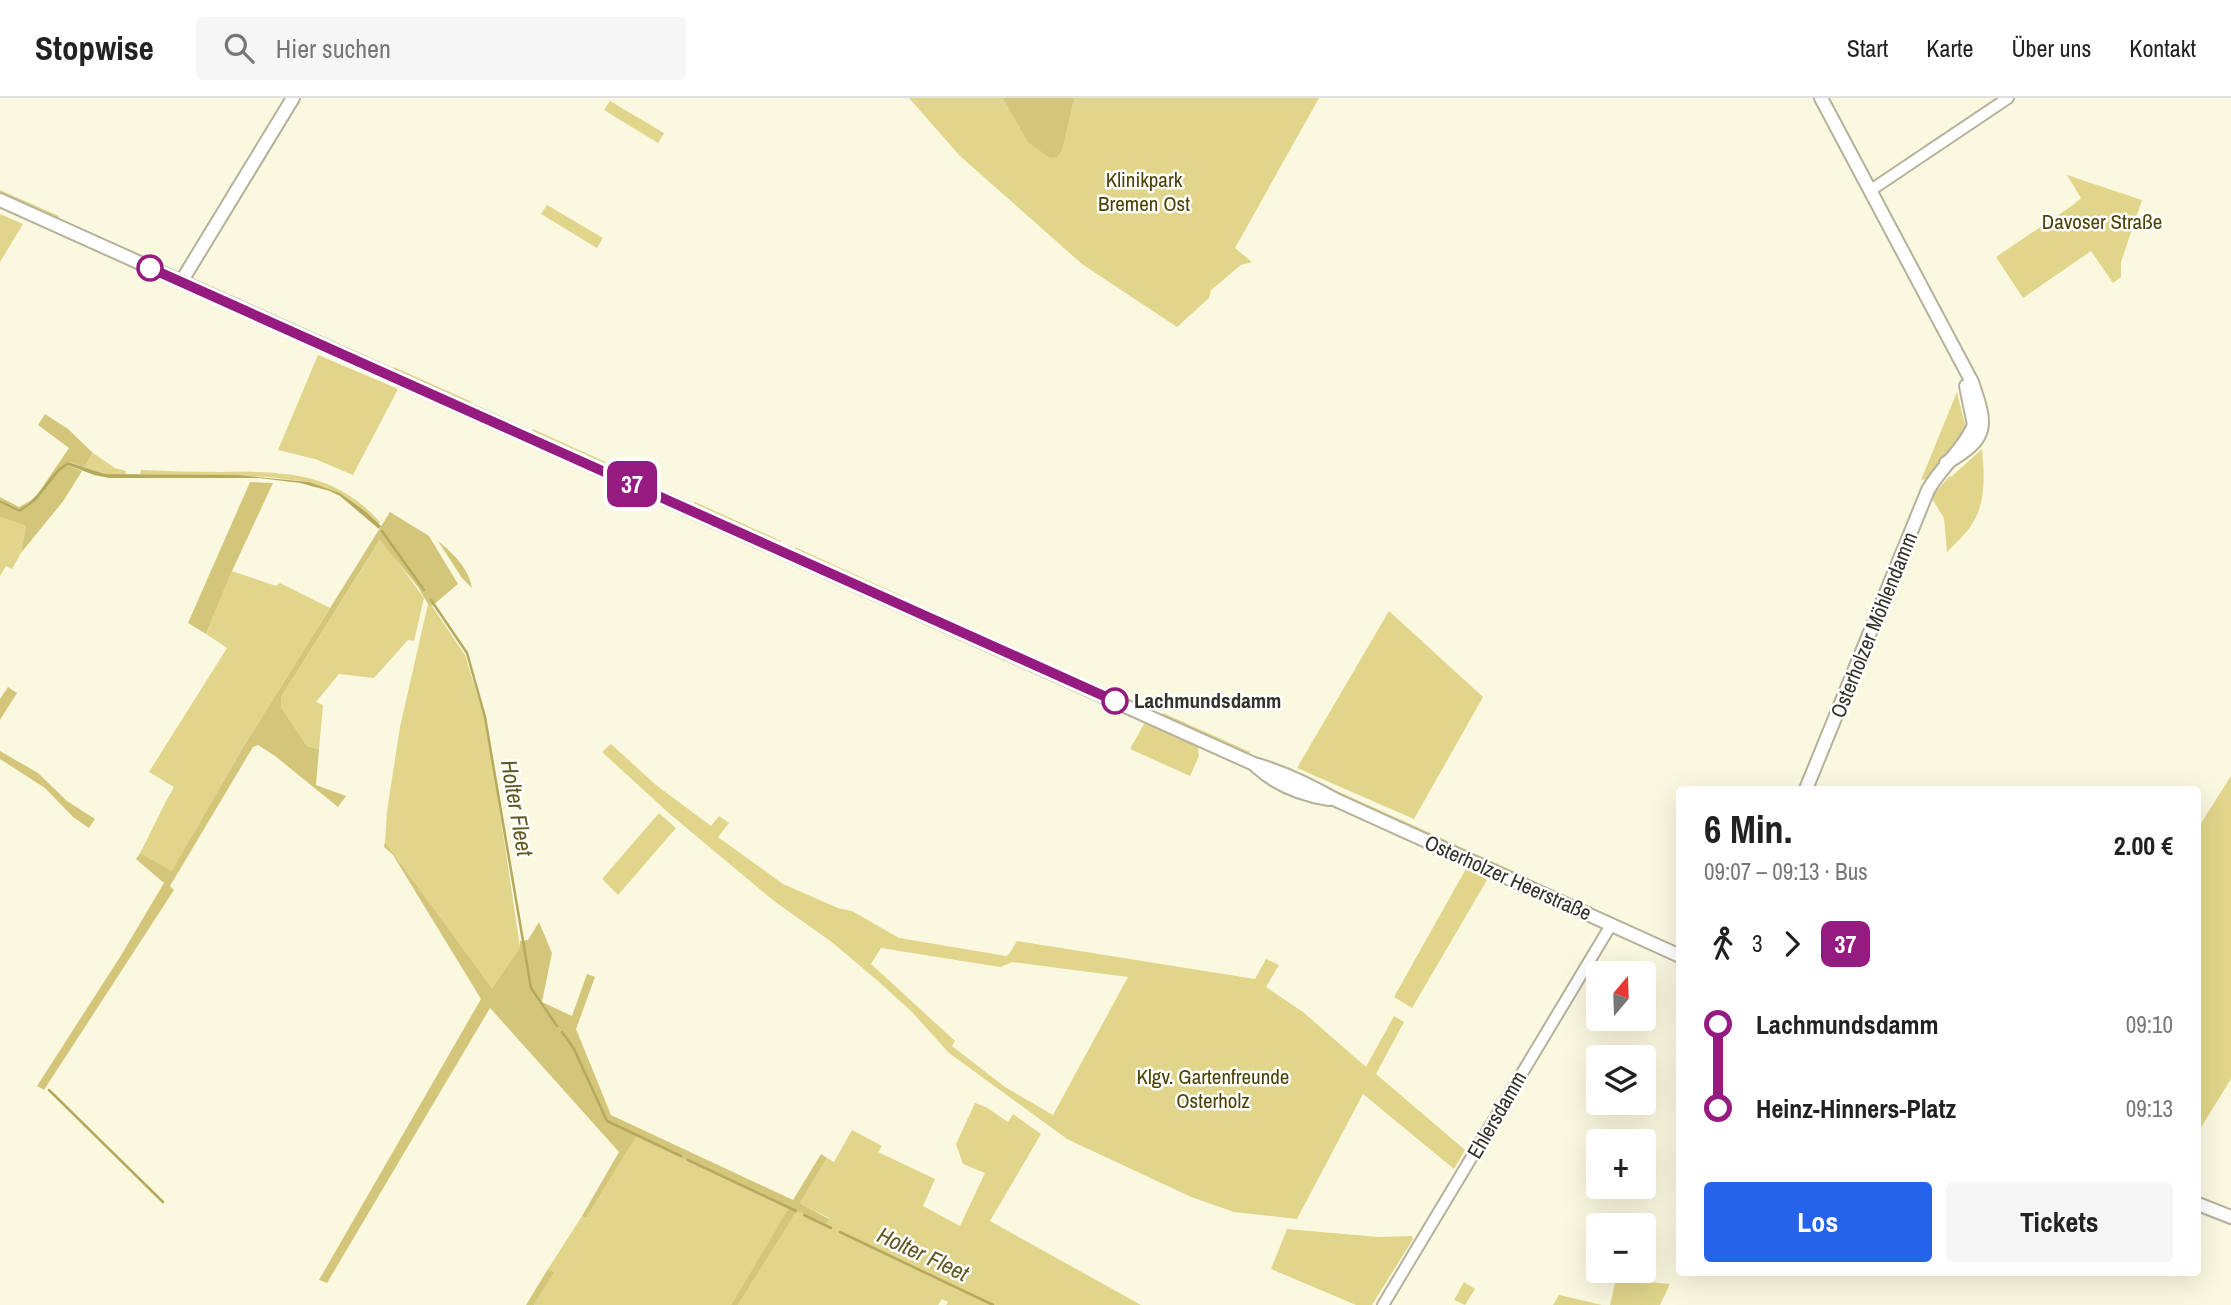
<!DOCTYPE html>
<html lang="de">
<head>
<meta charset="utf-8">
<style>
	:root { --surface:#fff; --page:#f6f6f6; --text:#222; --muted:#767676; --line:#e0e0e0; --accent:#2563eb }
	body { margin:0; font-family:"Archivo Narrow",sans-serif; background:var(--page); color:var(--text); height:100vh; display:flex; flex-direction:column; font-size:26px; white-space:nowrap }
	* { box-sizing:border-box; margin:0 }
	p { font-size:23px; color:var(--muted) }
	.icon { flex:none; width:38px; height:38px; fill:none; stroke:currentColor; stroke-width:2; stroke-linecap:round; stroke-linejoin:round }
	.map { position:relative; flex:1; overflow:hidden }
	.sheet { position:absolute; left:1676px; top:688px; width:525px; height:490px; display:flex; flex-direction:column; background:var(--surface); border-radius:7px; box-shadow:0 7px 28px #0002 }
	.sheet>* { flex:none }
	.badge { padding:0 14px; border-radius:10px; font-size:24px; line-height:46px }
	.needle { width:46px; rotate:19deg }
	.fabs { position:absolute; left:1586px; top:863px; display:grid; gap:14px }
	.fabs a { display:grid; place-items:center; width:70px; height:70px; border-radius:7px; background:var(--surface); box-shadow:0 7px 28px #0002; font-size:35px }
	.map>.badge { position:absolute; translate:-50% -50%; box-shadow:0 0 0 4px #fff }
	.legs { display:flex; align-items:center; gap:10px; height:77px; padding:0 28px; font-size:23px }
	.legs p { margin-inline-start:auto }
	.summary { display:flex; align-items:center; justify-content:space-between; height:119px; padding:0 28px }
	h1 { font-size:38px; font-weight:800; line-height:52px }
	.button { display:flex; gap:14px; margin-top:auto; padding:14px 28px }
	.button a { flex:1; height:80px; border-radius:7px; background:var(--accent); color:#fff; font-size:28px; font-weight:800; line-height:80px; text-align:center }
	.button a+a { background:var(--page); color:var(--text) }
	ul { padding:0 28px; list-style:none }
	li { display:flex; align-items:center; gap:24px; height:84px; font-size:26px }
	li i { display:grid; place-items:center; width:10px; height:100%; margin:0 9px; background:currentColor }
	li i::after { content:''; width:18px; height:18px; margin:-9px; border:5px solid; border-radius:50%; background:var(--surface) }
	li p { margin-inline-start:auto }
	li:first-child i { background:linear-gradient(#0000 50%,currentColor 0) }
	li:last-child i { background:linear-gradient(currentColor 50%,#0000 0) }
	header { display:flex; align-items:center; gap:42px; box-sizing:border-box; height:98px; padding:0 35px; background:var(--surface); border-bottom:2px solid var(--line) }
	header strong { font-size:33px }
	nav { display:flex; gap:38px; margin-inline-start:auto; font-size:24px }
	.search { width:490px; height:63px; background:var(--page); display:flex; align-items:center; gap:18px; box-sizing:border-box; padding:0 24px; border-radius:7px; color:var(--muted); font-size:26px }
	.map>svg:first-child { display:block }
</style>
</head>
<body>
<header>
<strong>Stopwise</strong>
<div class="search"><svg class="icon" aria-label="search" viewBox="0 0 24 24"><circle cx="10" cy="10" r="6"/><path d="M15 15l6 6"/></svg>Hier suchen</div>
<nav><a>Start</a><a>Karte</a><a>Über uns</a><a>Kontakt</a></nav>
</header>
<div class="map">
<svg width="2231" height="1207" viewBox="0 0 2231 1207">
	<rect width="100%" height="100%" fill="#fbf8e0"/>
	<g fill="#e1d58b" fill-rule="evenodd">
		<polygon points="909,0 1319,0 1235,150 1252,164 1241,167 1211,192 1209,200 1177,229 1082,166 960,58"/>
		<polygon points="610,3 664,35 658,45 604,12"/>
		<polygon points="2067,77 2142,102 2121,164 2121,179 2113,185 2091,153 2023,200 1996,159 2073,107 2081,100"/>
		<polygon points="0,92 59,118 57,121 0,95"/>
		<polygon points="547,107 603,140 597,150 541,116"/>
		<polygon points="0,116 23,126 0,164"/>
		<polygon points="318,257 398,291 353,377 315,361 278,352"/>
		<polygon points="394,269 472,304 467,305 394,273"/>
		<polygon points="1957,294 1967,335 1928,381 1921,382"/>
		<polygon points="533,331 621,371 620,374 532,335"/>
		<path d="M 1982,351 C 1984,372 1986,399 1976,419 C 1970,432 1958,443 1947,454 L 1944,420 L 1931,399 L 1949,379 L 1952,378 Z"/>
		<polygon points="93,355 115,370 126,373 125,377 105,376 84,369"/>
		<path d="M 141,372 C 168,373 195,374 223,374 C 286,373 335,374 380,424 L 379,426 L 365,413 L 340,395 L 309,384 L 268,379 L 140,376 Z"/>
		<polygon points="693,403 781,443 780,446 697,408"/>
		<polygon points="0,419 26,428 21,455 12,471 6,468 0,478"/>
		<polygon points="381,441 424,500 414,543 408,542 374,580 339,576 316,604 323,607 319,651 307,648 281,609 281,599"/>
		<polygon points="795,449 904,499 903,501 795,453"/>
		<path d="M 232,473 L 276,488 L 280,485 L 330,510 L 242,651 L 172,774 L 140,755 C 152,733 161,711 174,689 L 149,674 L 227,550 L 206,536 Z"/>
		<polygon points="428,506 432,508 465,557 487,628 520,849 492,890 385,744 387,713 400,629"/>
		<polygon points="1389,513 1483,599 1414,721 1297,670"/>
		<polygon points="1163,615 1250,654 1247,656 1162,618"/>
		<polygon points="1144,626 1147,626 1198,649 1199,658 1190,678 1130,651"/>
		<path d="M 611,646 L 656,687 L 711,728 L 719,718 L 729,725 L 718,739 L 783,786 L 838,810 L 852,813 L 899,840 L 1006,858 L 1009,856 L 1017,843 L 1255,881 L 1266,861 L 1279,867 L 1266,889 L 1303,914 L 1366,969 L 1394,918 L 1404,924 L 1376,976 L 1465,1052 L 1454,1071 L 1363,996 L 1297,1121 L 1234,1114 L 1191,1099 L 1067,1041 L 949,955 L 912,914 L 879,884 L 833,845 L 774,803 L 671,717 L 602,654 ZM 881,850 L 1000,869 L 1013,864 L 1128,879 L 1053,1017 L 1005,989 L 952,948 L 955,943 L 871,866 Z"/>
		<polygon points="2231,678 2231,981 2198,1034 2198,730"/>
		<polygon points="1317,684 1448,743 1444,744 1317,688"/>
		<polygon points="659,715 676,730 618,797 602,781"/>
		<polygon points="1454,746 1529,780 1524,781 1454,749"/>
		<polygon points="1467,769 1487,782 1412,910 1394,899"/>
		<polygon points="975,1005 986,1009 1008,1024 1013,1016 1041,1036 990,1123 1141,1207 946,1207 948,1204 942,1201 938,1207 738,1207 797,1113 826,1126 829,1120 800,1105 827,1060 834,1064 852,1032 882,1048 878,1054 935,1081 923,1108 960,1128 985,1075 963,1066 956,1046"/>
		<polygon points="636,1039 790,1110 731,1207 534,1207 553,1174 548,1171 582,1118 586,1120"/>
		<polygon points="1287,1131 1378,1139 1412,1138 1413,1141 1372,1207 1356,1207 1271,1171"/>
		<polygon points="1616,1181 1670,1186 1660,1207 1610,1207"/>
		<polygon points="1464,1184 1475,1191 1465,1207 1454,1202"/>
		<polygon points="1559,1197 1602,1207 1553,1207"/>
	</g>
	<g fill="#d3c67a">
		<polygon points="1003,0 1074,0 1062,52 1057,59 1050,60 1028,44"/>
		<path d="M 45,316 L 68,331 L 93,355 L 84,369 L 69,364 C 50,378 41,399 19,411 L 0,402 L 0,399 L 19,409 L 35,400 L 69,350 L 38,327 Z"/>
		<polygon points="68,367 82,373 64,402 21,455 26,428 0,419 0,405 20,413 36,403 59,374"/>
		<polygon points="250,384 273,385 232,473 206,536 188,525"/>
		<polygon points="390,414 429,438 458,486 432,508 428,506 418,489 380,442 281,599 281,609 307,648 319,651 316,687 346,698 338,709 275,658 258,647 253,649 170,788 174,792 44,992 37,988 120,859 164,785 136,761 140,755 172,773 242,651"/>
		<path d="M 438,443 C 453,455 469,471 472,490 L 462,480 Z"/>
		<polygon points="8,589 17,595 0,622 0,601"/>
		<polygon points="0,653 38,675 67,703 95,721 89,730 73,719 45,690 0,661"/>
		<polygon points="385,744 492,890 520,849 520,843 528,842 539,824 552,855 542,904 572,918 587,876 595,879 576,931 611,1017 793,1102 821,1056 827,1060 800,1105 829,1121 826,1126 797,1113 738,1207 731,1207 789,1110 636,1039 586,1120 582,1118 619,1054 490,910 327,1185 319,1182 481,901 393,757 384,749"/>
		<polygon points="548,1171 554,1174 534,1207 526,1207"/>
	</g>
	<path fill="#b5a95d" d="M 68,364 L 105,376 L 237,377 L 309,384 L 340,395 L 365,413 L 381,428 L 379,431 L 340,398 L 330,393 L 300,385 L 259,380 L 109,380 L 94,377 L 68,367 L 59,374 L 36,403 L 20,414 L 0,405 L 0,402 L 19,411 C 43,399 48,374 68,364 Z"/>
	<g fill="none" stroke-linecap="round" stroke-linejoin="round">
		<g stroke="#b5a95d" stroke-width="2.5">
			<polyline points="382,433 424,492"/>
			<polyline points="431,502 467,555 485,619 531,890 557,928"/>
			<polyline points="562,934 574,951 607,1023 681,1058"/>
			<polyline points="49,992 163,1104"/>
			<polyline points="688,1062 796,1113"/>
			<polyline points="804,1117 831,1130"/>
			<polyline points="840,1134 993,1207"/>
		</g>
		<defs>
			<g id="minor">
				<polyline points="1871,92 2008,0"/>
				<polyline points="1383,1207 1611,827"/>
			</g>
			<g id="major">
				<path d="M 1821,0 L 1972,284 C 1987,328 1990,340 1946,365"/>
				<path d="M 0,102 L 1254,666 C 1283,674 1310,687 1336,702 L 1680,858"/>
				<polyline points="181,184 293,0"/>
				<polyline points="1966,288 1974,327"/>
				<path d="M 1257,669 C 1277,687 1302,697 1329,701"/>
				<path d="M 1806,691 L 1928,392 C 1941,369 1964,351 1974,327"/>
				<polyline points="2198,1106 2231,1119"/>
			</g>
		</defs>
		<use href="#minor" stroke="#b5b19b" stroke-width="14"/>
		<use href="#major" stroke="#b5b19b" stroke-width="16"/>
		<use href="#minor" stroke="#fff" stroke-width="10"/>
		<use href="#major" stroke="#fff" stroke-width="12"/>
	</g>
	<g fill="none" stroke-linecap="round" stroke-linejoin="round">
		<defs>
			<polyline id="line-1" points="150,170 1115,603"/>
		</defs>
		<use href="#line-1" stroke="#fff" stroke-width="16"/>
		<use href="#line-1" stroke="#951b81" stroke-width="10"/>
	</g>
	<g fill="#fff" stroke="#951b81" stroke-width="3.5">
		<circle cx="150" cy="170" r="12"/>
		<circle cx="1115" cy="603" r="12"/>
	</g>
	<g text-anchor="middle" stroke-width="5" stroke-linejoin="round" paint-order="stroke">
		<g font-size="21" fill="#4c4203" stroke="#fff">
			<text x="1144" y="89">Klinikpark<tspan x="1144" dy="24">Bremen Ost</tspan></text>
			<text x="2102" y="131">Davoser Straße</text>
			<text x="1213" y="986">Klgv. Gartenfreunde<tspan x="1213" dy="24">Osterholz</tspan></text>
		</g>
		<g font-size="21" fill="#333128" stroke="#fff">
			<text transform="translate(1874 527) rotate(-68)" y="7">Osterholzer Möhlendamm</text>
			<text transform="translate(1508 780) rotate(24)" y="7">Osterholzer Heerstraße</text>
			<text transform="translate(1497 1017) rotate(-60)" y="7">Ehlersdamm</text>
		</g>
		<g font-size="21" font-weight="bold" fill="#333128" stroke="#fff" text-anchor="start">
			<text x="1134" y="610">Lachmundsdamm</text>
		</g>
		<g font-size="23" font-style="italic" fill="#61581f" stroke="#fff">
			<text transform="translate(517 710) rotate(80)" y="8">Holter Fleet</text>
			<text transform="translate(923 1156) rotate(25)" y="8">Holter Fleet</text>
		</g>
	</g>
</svg>
<div class="fabs">
<a><svg class="needle" viewBox="-14 -14 28 28"><path d="M0-13l5 13h-10z" fill="#e53935"/><path d="M0 13l5-13h-10z" fill="#767676"/></svg></a>
<a><svg class="icon" aria-label="layers" viewBox="0 0 24 24"><path d="M12 4l9 5-9 5-9-5zM3 14l9 5 9-5"/></svg></a>
<a>+</a>
<a>−</a>
</div>
<b class="badge" style="left:632px;top:386px;background:#951b81;color:#fff">37</b>
<section class="sheet">
<div class="summary"><div><h1>6 Min.</h1><p>09:07 – 09:13 · Bus</p></div><b>2.00 €</b></div>
<div class="legs"><svg class="icon" aria-label="walk" viewBox="0 0 24 24"><circle cx="13" cy="4" r="2"/><path d="M13 8l-2 6 4 7M11 14l-3 7M7 12l3-4h3l4 4"/></svg>3<svg class="icon" aria-label="forward" viewBox="0 0 24 24"><path d="M9 5l7 7-7 7"/></svg><b class="badge" style="background:#951b81;color:#fff">37</b></div>
<ul>
<li><i style="color:#951b81"></i><b>Lachmundsdamm</b><p>09:10</p></li>
<li><i style="color:#951b81"></i><b>Heinz-Hinners-Platz</b><p>09:13</p></li>
</ul>
<div class="button"><a>Los</a><a>Tickets</a></div>
</section>
</div>
</body>
</html>
